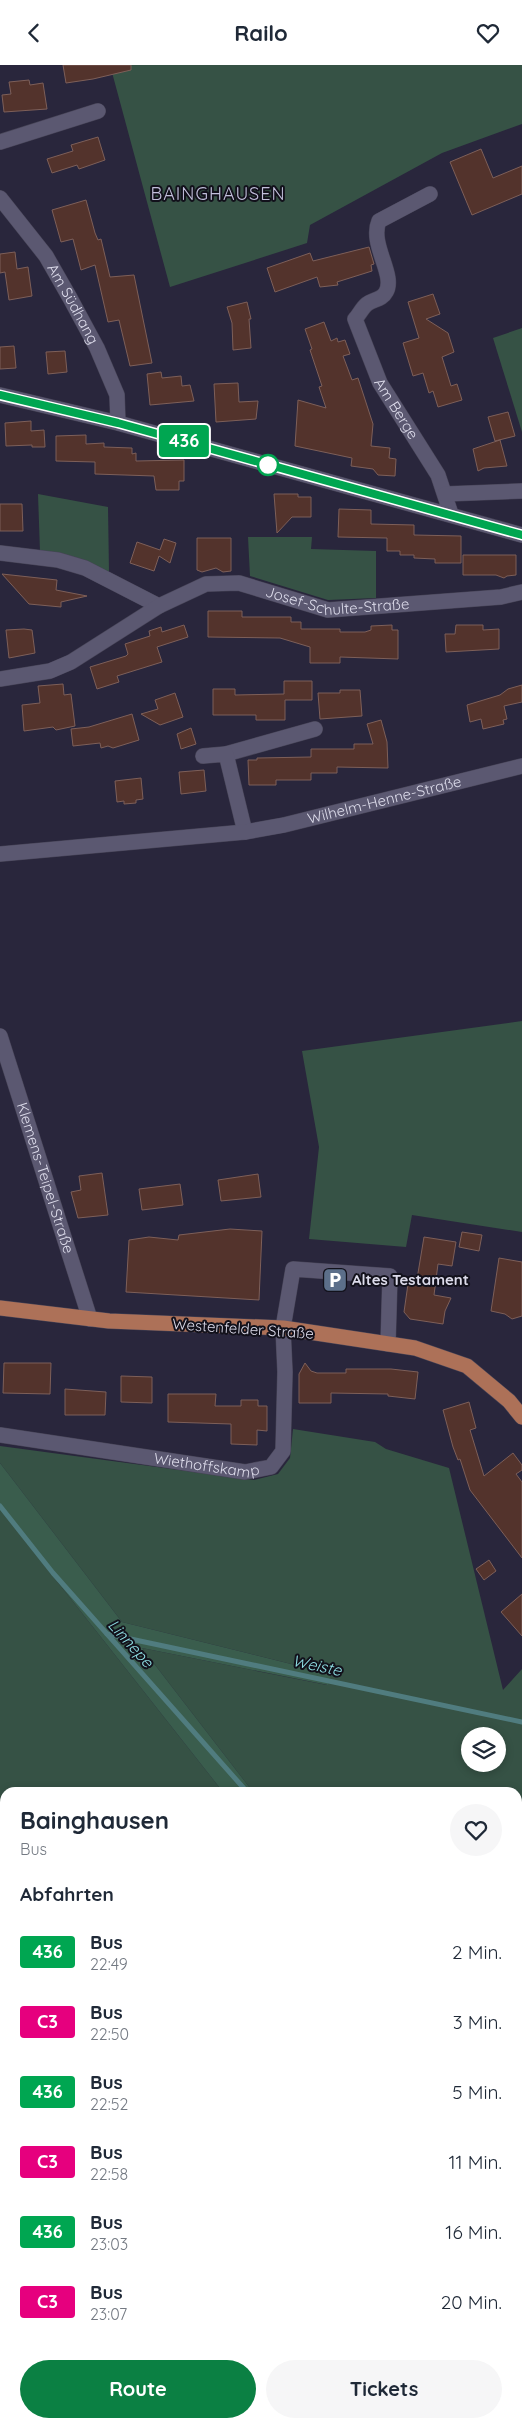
<!DOCTYPE html>
<html lang="de">
<head>
<meta charset="utf-8">
<style>
	:root { --surface:#fff; --page:#f6f6f7; --text:#1f2937; --muted:#747a83; --accent:#0b8043 }
	body { margin:0; font-family:Quicksand,sans-serif; background:var(--page); color:var(--text); height:100vh; display:flex; flex-direction:column; font-size:19px; white-space:nowrap }
	* { box-sizing:border-box; margin:0 }
	p { font-size:16px; color:var(--muted) }
	.icon { flex:none; width:28px; height:28px; fill:none; stroke:currentColor; stroke-width:2; stroke-linecap:round; stroke-linejoin:round }
	.map { position:relative; flex:1; overflow:hidden }
	.sheet { position:absolute; left:0px; top:1722px; width:522px; height:641px; display:flex; flex-direction:column; background:var(--surface); border-radius:15px 15px 0 0; box-shadow:0 2px 8px #0003 }
	.sheet>* { flex:none }
	.badge { padding:0 10px; border-radius:4px; font-size:18px; line-height:32px }
	.buttons { position:absolute; left:461px; top:1662px; display:grid; gap:10px }
	.buttons a { display:grid; place-items:center; width:45px; height:45px; border-radius:50%; background:var(--surface); box-shadow:0 2px 8px #0003; font-size:25px }
	.map>.badge { position:absolute; translate:-50% -50%; box-shadow:0 0 0 2px #fff }
	h2 { padding:0 20px; font-size:19px; line-height:45px }
	.round { display:grid; place-items:center; flex:none; width:52px; height:52px; border-radius:26px; background:var(--page) }
	.head { display:flex; align-items:center; justify-content:space-between; height:85px; padding:0 20px }
	h1 { font-size:24px; font-weight:800; line-height:38px }
	.button { display:flex; gap:10px; margin-top:auto; padding:10px 20px }
	.button a { flex:1; height:58px; border-radius:30px; background:var(--accent); color:#fff; font-size:20px; font-weight:800; line-height:58px; text-align:center }
	.button a+a { background:var(--page); color:var(--text) }
	ul { padding:0; list-style:none }
	li { display:flex; align-items:center; gap:15px; height:70px; padding:0 20px }
	li div { flex:1 }
	li b { display:block; font-size:19px }
	li em { font-style:normal }
	li .badge { min-width:55px; font-weight:700; text-align:center }
	header { display:flex; justify-content:space-between; align-items:center; height:65px; padding:0 20px; background:var(--surface); font-size:22px; font-weight:800 }
	.map>svg:first-child { display:block }
</style>
</head>
<body>
<header><svg class="icon" aria-label="back" viewBox="0 0 24 24"><path d="M15 5l-7 7 7 7"/></svg>Railo<svg class="icon" aria-label="heart" viewBox="0 0 24 24"><path d="M12 20l-8-8c-3-5 5-10 8-4 3-6 11-1 8 4z"/></svg></header>
<div class="map">
<svg width="522" height="2363" viewBox="0 0 522 2363">
	<rect width="100%" height="100%" fill="#29263c"/>
	<g fill="#365245" fill-rule="evenodd">
		<polygon points="110,0 522,0 522,59 442,88 310,160 307,178 170,222"/>
		<polygon points="522,263 522,367 493,273"/>
		<polygon points="38,429 108,442 109,507 40,486"/>
		<polygon points="248,472 312,472 311,484 376,486 376,533 328,535 250,511"/>
		<polygon points="522,956 522,1167 412,1150 406,1182 309,1174 319,1082 302,986"/>
		<path d="M 293,1364 L 375,1377 L 386,1384 L 449,1403 L 503,1625 L 522,1604 L 522,1747 L 518,1753 L 518,1728 L 253,1727 L 142,1583 L 327,1620 L 331,1609 L 122,1557 L 0,1398 L 0,1381 L 254,1415 L 278,1409 L 290,1393 ZM 470,1671 L 498,1671 L 498,1699 L 470,1699 Z"/>
		<polygon points="0,1444 223,1727 5,1728 5,1782 0,1735"/>
		<polygon points="0,1797 5,1849 5,1922 0,1923"/>
		<polygon points="518,1881 522,1887 522,1941 518,1946"/>
		<polygon points="5,2020 5,2066 0,2066 0,2022"/>
		<polygon points="518,2087 522,2091 522,2363 0,2363 0,2260 5,2201 5,2359 518,2359"/>
	</g>
	<polygon fill="#3a5d4d" points="0,1398 122,1557 331,1609 328,1620 142,1583 253,1727 223,1727 0,1444"/>
	<g fill="none" stroke-linecap="round" stroke-linejoin="round">
		<g stroke="#507c7f" stroke-width="5">
			<polyline points="0,1441 53,1508 248,1728"/>
			<polyline points="107,1569 522,1657"/>
			<polyline points="518,2080 522,2084"/>
		</g>
	</g>
	<g fill="#53332c" stroke="#7d5f59">
		<polygon points="63,0 131,0 131,5 93,14 66,18"/>
		<polygon points="29,15 30,20 43,18 47,44 4,47 2,30 11,29 9,17"/>
		<polygon points="98,72 105,95 79,104 77,100 52,108 47,94 73,86 71,80"/>
		<polygon points="481,84 493,113 522,101 522,129 472,150 450,97"/>
		<polygon points="86,135 95,168 98,175 101,174 110,212 134,210 152,298 130,301 119,255 108,257 95,200 81,205 73,174 61,177 52,145"/>
		<polygon points="369,182 374,199 371,200 372,206 337,217 338,220 320,222 317,212 275,227 267,203 310,188 313,196"/>
		<polygon points="15,187 17,204 28,202 32,231 9,235 5,207 0,208 0,189"/>
		<polygon points="433,229 440,249 426,254 448,268 454,287 442,292 451,321 457,319 462,335 438,342 433,326 429,328 423,308 413,311 403,278 419,273 408,237"/>
		<polygon points="247,237 251,254 249,254 251,283 233,285 232,258 227,242"/>
		<polygon points="324,257 331,276 337,273 338,277 345,275 350,289 343,291 352,315 358,313 373,359 371,381 390,383 389,393 396,394 395,411 378,410 373,404 351,401 352,393 295,381 298,335 326,343 319,322 322,321 310,285 312,284 305,264"/>
		<polygon points="14,281 16,303 0,304 0,282"/>
		<polygon points="65,286 67,307 48,309 46,287"/>
		<polygon points="161,307 162,313 181,311 182,321 190,320 194,336 150,340 147,309"/>
		<polygon points="238,318 239,337 258,336 256,354 216,357 214,319"/>
		<polygon points="508,347 515,371 495,376 488,352"/>
		<polygon points="31,356 31,366 44,365 45,382 32,382 32,380 6,381 5,358"/>
		<polygon points="86,370 86,379 104,378 104,382 132,383 132,389 136,388 136,396 184,395 184,416 179,416 179,425 156,425 154,411 95,409 95,397 56,396 56,371"/>
		<polygon points="500,375 507,401 484,403 478,406 473,384"/>
		<polygon points="274,429 298,429 298,432 311,432 311,452 292,452 277,468"/>
		<polygon points="0,439 22,439 23,466 0,466"/>
		<polygon points="339,444 371,445 371,459 414,460 414,470 461,471 461,498 435,498 435,494 414,493 414,490 400,490 400,486 387,486 387,473 338,472"/>
		<polygon points="197,473 231,473 231,506 223,507 216,503 202,507 197,505"/>
		<polygon points="164,474 176,478 170,498 159,491 154,506 130,498 137,477 160,485"/>
		<polygon points="463,490 516,490 516,510 507,511 504,513 496,510 463,510"/>
		<polygon points="2,509 57,515 56,525 87,531 61,537 61,542 29,539"/>
		<polygon points="208,546 242,546 242,552 291,552 291,557 301,557 301,564 340,564 340,567 365,567 371,565 371,561 392,560 392,565 398,565 398,594 340,592 340,598 310,598 310,582 280,573 208,572"/>
		<polygon points="184,560 188,572 157,582 162,597 117,611 119,617 97,624 90,602 126,591 128,589 125,579 150,571 149,566 161,562 162,567"/>
		<polygon points="456,560 483,560 483,565 499,564 499,584 446,587 445,569 455,569"/>
		<polygon points="24,564 32,565 35,588 9,593 6,565"/>
		<polygon points="284,616 312,616 312,635 285,635 285,655 256,655 256,650 213,650 213,624 235,624 235,630 284,629"/>
		<polygon points="63,619 64,630 71,629 75,661 56,665 53,662 24,666 22,640 40,638 38,621"/>
		<polygon points="522,620 522,637 504,641 507,654 503,655 504,659 483,664 481,654 470,657 467,640 500,630 508,624"/>
		<polygon points="340,625 360,625 362,651 320,654 318,628 340,628"/>
		<polygon points="175,628 183,652 160,660 141,649 158,644 155,635"/>
		<polygon points="132,649 139,675 113,683 108,681 101,683 100,678 73,681 71,664 89,662"/>
		<polygon points="381,655 387,677 388,703 337,702 337,708 311,708 311,715 276,715 276,720 249,720 248,695 257,695 257,693 311,692 311,684 354,684 354,679 373,679 367,659"/>
		<polygon points="191,663 196,679 181,684 177,669"/>
		<polygon points="204,705 206,726 181,729 179,707"/>
		<polygon points="141,713 143,734 136,735 136,738 124,739 124,736 117,737 115,716"/>
		<polygon points="102,1108 108,1150 78,1153 71,1127 81,1125 79,1111"/>
		<polygon points="258,1109 261,1132 221,1136 218,1115"/>
		<polygon points="180,1119 183,1140 142,1145 139,1124"/>
		<polygon points="230,1164 262,1166 259,1235 126,1227 129,1175 149,1172 178,1175 179,1170"/>
		<polygon points="462,1167 482,1170 479,1186 459,1182"/>
		<polygon points="424,1172 456,1177 452,1201 438,1199 434,1230 451,1233 445,1246 443,1259 410,1254 404,1247 409,1212 417,1214"/>
		<polygon points="499,1193 522,1197 522,1251 512,1254 505,1249 491,1246"/>
		<polygon points="4,1298 51,1298 50,1329 3,1328"/>
		<polygon points="305,1298 311,1306 317,1308 346,1308 346,1304 391,1304 418,1307 415,1334 388,1331 388,1329 331,1328 331,1338 299,1338 299,1309"/>
		<polygon points="121,1311 152,1312 152,1338 121,1337"/>
		<polygon points="65,1324 106,1327 105,1350 65,1350"/>
		<polygon points="168,1329 216,1329 215,1341 241,1341 241,1335 258,1335 258,1341 267,1341 267,1366 257,1365 257,1380 231,1379 231,1359 168,1357"/>
		<polygon points="469,1337 476,1363 470,1365 484,1411 513,1388 522,1400 522,1405 516,1409 522,1417 522,1493 470,1425 460,1394 458,1395 453,1382 443,1345"/>
		<polygon points="489,1495 496,1506 484,1515 476,1504"/>
		<polygon points="522,1529 522,1571 501,1547"/>
	</g>
	<g fill="none" stroke-linecap="round" stroke-linejoin="round">
		<defs>
			<g id="minor">
				<polyline points="0,77 98,46"/>
				<path id="s1" d="M 430,129 L 379,156 C 369,179 396,210 386,227 C 382,235 373,234 367,239 C 362,243 359,250 355,254 L 380,318 L 438,410 L 451,449"/>
				<path id="s2" d="M 0,133 L 46,191 L 70,233 L 97,283 L 117,330 L 118,358"/>
				<polyline points="0,330 118,358 522,470"/>
				<polyline points="445,429 522,426"/>
				<polyline points="0,488 58,495 85,503 159,541"/>
				<path id="s3" d="M 0,614 L 50,606 L 71,597 L 159,541 L 206,519 L 239,518 L 328,545 L 501,532 L 522,527"/>
				<polyline points="226,689 315,664"/>
				<polyline points="203,691 226,689 245,767"/>
				<path id="s4" d="M 0,789 L 245,767 L 284,760 L 522,701"/>
				<path id="s5" d="M 0,971 L 90,1254"/>
				<path id="s6" d="M 0,1370 L 245,1407 L 271,1402 L 283,1386 L 285,1307 L 283,1263 L 293,1204 L 390,1211 L 388,1279"/>
				<polyline points="518,1765 522,1760"/>
				<polyline points="518,1877 522,1883"/>
				<polyline points="0,1958 5,1957"/>
				<polyline points="518,1959 522,1954"/>
			</g>
			<polyline id="major" points="0,1243 109,1256 283,1263 415,1283 467,1301 509,1336 522,1352"/>
		</defs>
		<use href="#minor" stroke="#474457" stroke-width="16"/>
		<use href="#major" stroke="#474457" stroke-width="16"/>
		<use href="#minor" stroke="#5b5871" stroke-width="15"/>
		<use href="#major" stroke="#ad7158" stroke-width="15"/>
	</g>
	<g fill="none" stroke-linecap="round" stroke-linejoin="round">
		<defs>
			<polyline id="line" points="0,330 118,358 522,470"/>
		</defs>
		<use href="#line" stroke="#fff" stroke-width="11"/>
		<use href="#line" stroke="#00a651" stroke-width="8"/>
	</g>
	<defs>
		<symbol id="parking-square" viewBox="-11 -11 22 22"><rect x="-9" y="-9" width="18" height="18" rx="4" fill="#5c6f8a" stroke="#12111b"/><path d="M-3.5-5.5H1a3.5 3.5 0 0 1 0 7H-1V5.5H-3.5ZM-1-3.4V-.6H.8a1.4 1.4 0 0 0 0-2.8Z" fill="#fff"/></symbol>
	</defs>
	<g fill-rule="evenodd">
		<use href="#parking-square" x="321" y="1201" width="28" height="28"/>
	</g>
	<circle fill="#fff" stroke="#00a651" stroke-width="2.5" cx="268" cy="400" r="10"/>
	<g text-anchor="middle" stroke-width="4" stroke-linejoin="round" paint-order="stroke">
		<g font-size="15" fill="#dcdbea" stroke="#12111b">
			<text dy="5" stroke="none"><textPath href="#s2" startOffset="129">Am Südhang</textPath></text>
			<text dy="5" stroke="none"><textPath href="#s1" startOffset="272">Am Berge</textPath></text>
			<text dy="5" stroke="none"><textPath href="#s3" startOffset="364">Josef-Schulte-Straße</textPath></text>
			<text dy="5" stroke="none"><textPath href="#s4" startOffset="389">Wilhelm-Henne-Straße</textPath></text>
			<text dy="5" stroke="none"><textPath href="#s5" startOffset="149">Klemens-Teipel-Straße</textPath></text>
			<text transform="translate(243 1264) rotate(4)" y="5">Westenfelder Straße</text>
			<text dy="5" stroke="none"><textPath href="#s6" startOffset="209">Wiethoffskamp</textPath></text>
		</g>
		<g font-size="15" font-weight="bold" fill="#dcdbea" stroke="#12111b" text-anchor="start">
			<text x="352" y="1220">Altes Testament</text>
		</g>
		<g font-size="16" font-style="italic" fill="#8fdfe4" stroke="#12111b">
			<text transform="translate(131 1578) rotate(48)" y="6">Linnepe</text>
			<text transform="translate(317 1600) rotate(12)" y="6">Weiste</text>
		</g>
		<g font-size="18" letter-spacing="1" fill="#c2bfdc" stroke="#12111b">
			<text x="218" y="135">BAINGHAUSEN</text>
		</g>
	</g>
</svg>
<div class="buttons">
<a><svg class="icon" aria-label="layers" viewBox="0 0 24 24"><path d="M12 4l9 5-9 5-9-5zM3 14l9 5 9-5"/></svg></a>
</div>
<b class="badge" style="left:184px;top:376px;background:#00a651;color:#fff">436</b>
<section class="sheet">
<div class="head"><div><h1>Bainghausen</h1><p>Bus</p></div><a class="round"><svg class="icon" aria-label="heart" viewBox="0 0 24 24"><path d="M12 20l-8-8c-3-5 5-10 8-4 3-6 11-1 8 4z"/></svg></a></div>
<h2>Abfahrten</h2>
<ul>
<li><span class="badge" style="background:#00a651;color:#fff">436</span><div><b>Bus</b><p>22:49</p></div><em>2 Min.</em></li>
<li><span class="badge" style="background:#e6007e;color:#fff">C3</span><div><b>Bus</b><p>22:50</p></div><em>3 Min.</em></li>
<li><span class="badge" style="background:#00a651;color:#fff">436</span><div><b>Bus</b><p>22:52</p></div><em>5 Min.</em></li>
<li><span class="badge" style="background:#e6007e;color:#fff">C3</span><div><b>Bus</b><p>22:58</p></div><em>11 Min.</em></li>
<li><span class="badge" style="background:#00a651;color:#fff">436</span><div><b>Bus</b><p>23:03</p></div><em>16 Min.</em></li>
<li><span class="badge" style="background:#e6007e;color:#fff">C3</span><div><b>Bus</b><p>23:07</p></div><em>20 Min.</em></li>
</ul>
<div class="button"><a>Route</a><a>Tickets</a></div>
</section>
</div>
</body>
</html>
